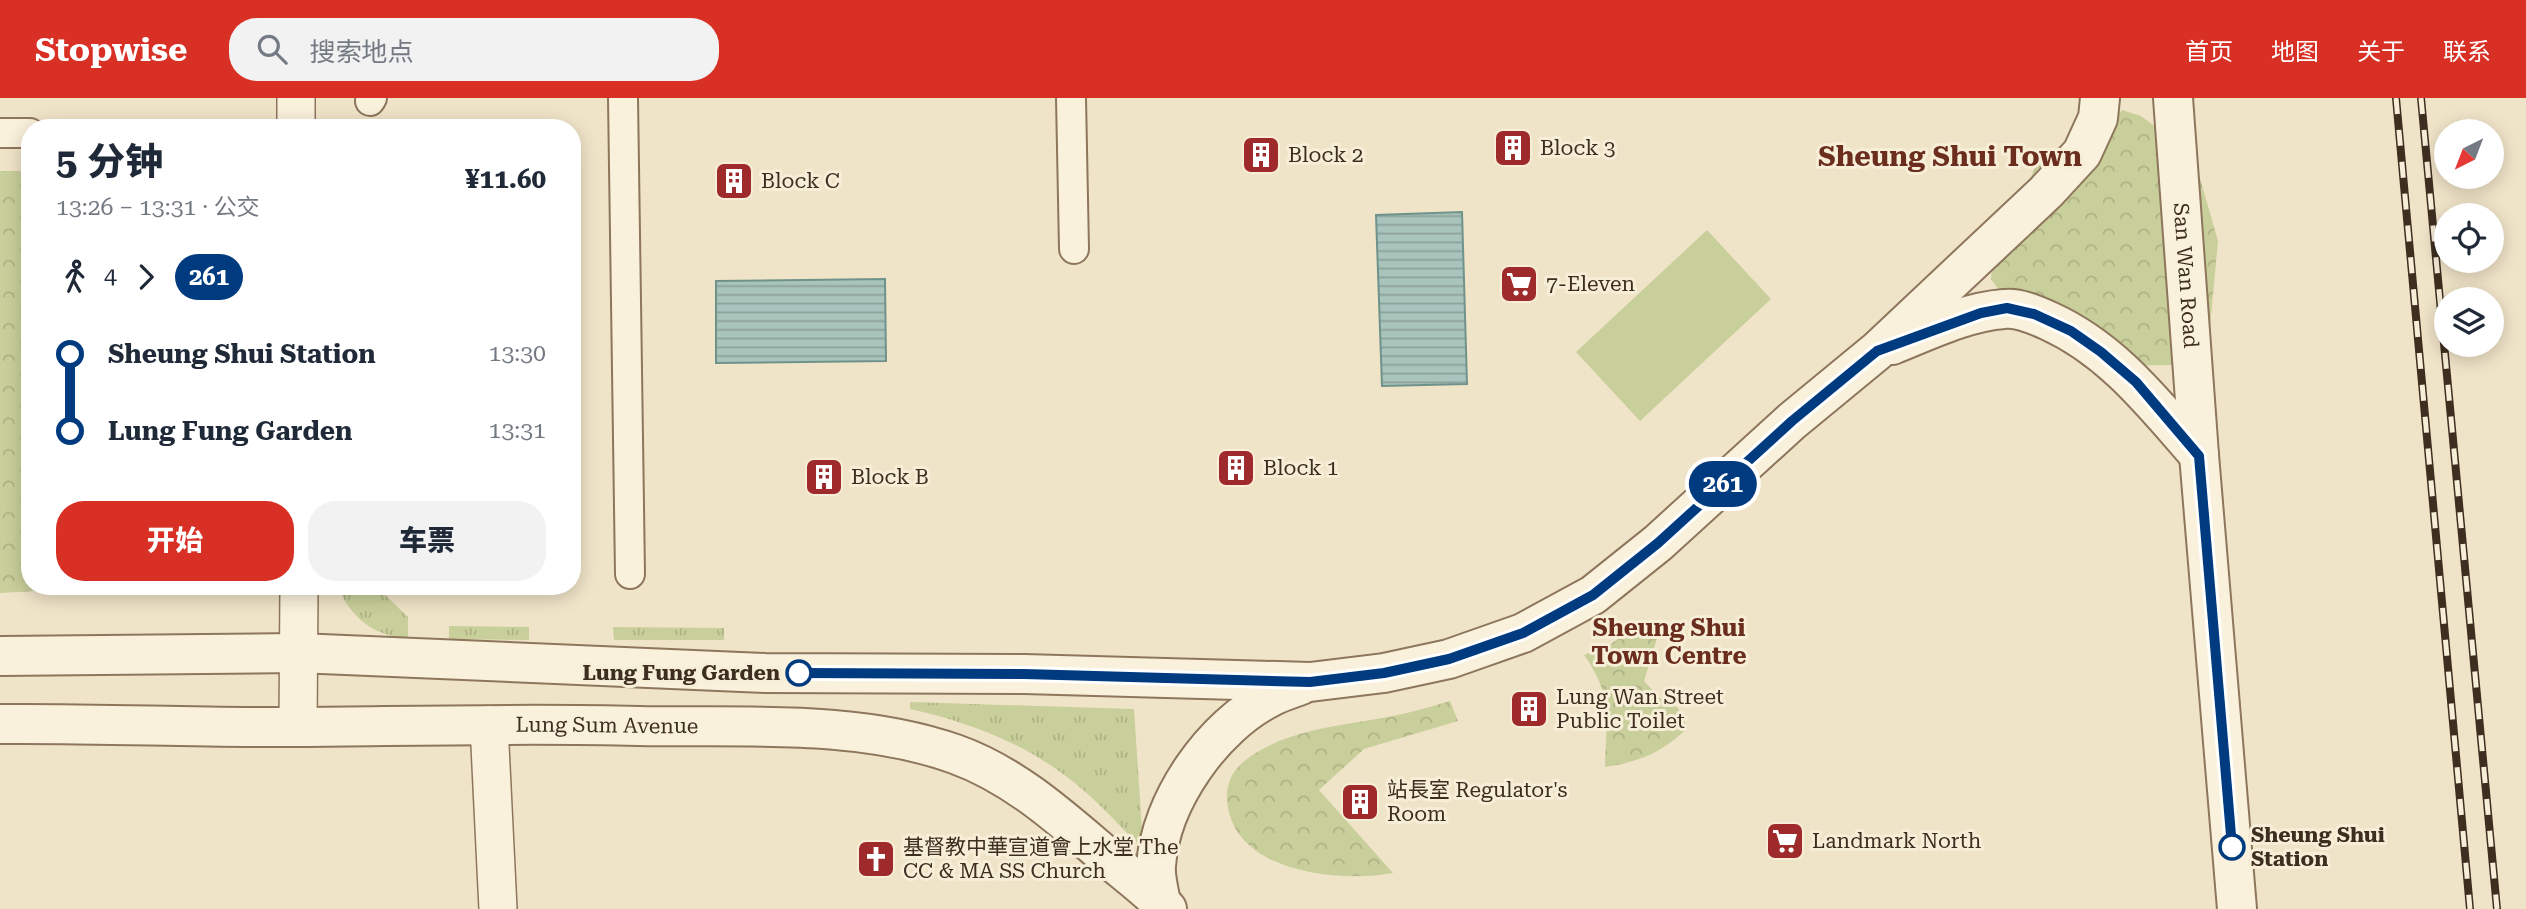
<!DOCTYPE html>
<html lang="zh">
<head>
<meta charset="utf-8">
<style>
	:root { --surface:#fff; --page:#f2f2f3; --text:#1f2937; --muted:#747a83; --accent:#d93025 }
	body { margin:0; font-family:"Roboto Serif","Noto Sans SC",serif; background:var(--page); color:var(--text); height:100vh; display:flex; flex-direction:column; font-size:26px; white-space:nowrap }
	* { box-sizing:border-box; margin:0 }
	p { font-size:23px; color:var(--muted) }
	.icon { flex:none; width:38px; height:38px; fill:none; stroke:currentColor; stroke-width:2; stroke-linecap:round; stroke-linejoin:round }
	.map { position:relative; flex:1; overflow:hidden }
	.details { position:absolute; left:21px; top:21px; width:560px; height:476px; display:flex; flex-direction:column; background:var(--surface); border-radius:28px; box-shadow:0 4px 18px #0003 }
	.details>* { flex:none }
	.badge { padding:0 14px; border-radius:23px; font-size:24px; line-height:46px }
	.needle { width:46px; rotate:222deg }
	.fabs { position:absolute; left:2434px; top:21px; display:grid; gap:14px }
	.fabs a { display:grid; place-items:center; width:70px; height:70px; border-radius:50%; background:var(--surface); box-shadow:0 4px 18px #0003; font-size:35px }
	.map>.badge { position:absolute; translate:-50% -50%; box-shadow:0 0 0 4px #fff }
	.legs { display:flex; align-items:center; gap:10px; height:77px; padding:0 35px; font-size:23px }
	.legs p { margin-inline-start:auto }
	.overview { display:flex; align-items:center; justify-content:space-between; height:119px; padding:0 35px }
	h1 { font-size:38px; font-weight:800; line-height:52px }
	.button { display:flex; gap:14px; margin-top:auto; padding:14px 35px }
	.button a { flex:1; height:80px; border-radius:28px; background:var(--accent); color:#fff; font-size:28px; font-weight:800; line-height:80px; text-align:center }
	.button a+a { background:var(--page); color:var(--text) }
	ul { padding:0 35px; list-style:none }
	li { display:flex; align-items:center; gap:24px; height:77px; font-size:26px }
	li i { display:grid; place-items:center; width:10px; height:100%; margin:0 9px; background:currentColor }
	li i::after { content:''; width:18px; height:18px; margin:-9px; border:5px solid; border-radius:50%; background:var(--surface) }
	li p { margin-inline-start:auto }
	li:first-child i { background:linear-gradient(#0000 50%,currentColor 0) }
	li:last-child i { background:linear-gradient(currentColor 50%,#0000 0) }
	header { display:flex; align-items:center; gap:42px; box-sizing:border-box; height:98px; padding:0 35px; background:var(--accent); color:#fff }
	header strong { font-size:33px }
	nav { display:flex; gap:38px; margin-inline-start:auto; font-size:24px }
	.search { width:490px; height:63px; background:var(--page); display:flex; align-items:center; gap:18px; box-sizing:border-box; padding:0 24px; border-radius:28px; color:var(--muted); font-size:26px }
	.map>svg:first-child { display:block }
</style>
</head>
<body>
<header>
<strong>Stopwise</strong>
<div class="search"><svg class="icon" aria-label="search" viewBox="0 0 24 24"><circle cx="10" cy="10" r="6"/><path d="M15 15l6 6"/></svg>搜索地点</div>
<nav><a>首页</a><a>地图</a><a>关于</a><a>联系</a></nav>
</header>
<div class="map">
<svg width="2526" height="811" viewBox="0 0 2526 811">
	<defs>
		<pattern id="grass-tufts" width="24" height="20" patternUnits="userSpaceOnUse" patternTransform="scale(1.75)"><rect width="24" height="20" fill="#c9cf9b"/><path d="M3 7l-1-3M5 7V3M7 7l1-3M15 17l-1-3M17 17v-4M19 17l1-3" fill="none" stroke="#aeb285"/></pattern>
		<pattern id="forest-crowns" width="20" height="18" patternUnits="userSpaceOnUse" patternTransform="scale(1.75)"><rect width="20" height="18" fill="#c9cf9b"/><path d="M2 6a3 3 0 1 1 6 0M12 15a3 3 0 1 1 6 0" fill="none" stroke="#aeb285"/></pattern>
		<pattern id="water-rules" width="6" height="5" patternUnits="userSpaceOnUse" patternTransform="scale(1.75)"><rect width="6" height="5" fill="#a9c4bc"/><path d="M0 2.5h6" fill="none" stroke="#8ba098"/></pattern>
	</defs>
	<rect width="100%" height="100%" fill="#f0e4c8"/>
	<g fill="url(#grass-tufts)">
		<path d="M 338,488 L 376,488 L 408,519 L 408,540 C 375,539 349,519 338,488 Z"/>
		<polygon points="449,528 529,529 529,542 449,541"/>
		<polygon points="613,529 724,530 724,542 614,542"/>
		<path d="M 910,604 L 1134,611 L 1143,747 L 1138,746 C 1114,722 1091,696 1063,676 C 1017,642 964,623 910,611 Z"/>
	</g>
	<g fill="url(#forest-crowns)">
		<polygon points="2122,12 2141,18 2193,56 2218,143 2209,240 2172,267 2099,268 2030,236 1991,181 1992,167 2037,65 2079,64"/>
		<polygon points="0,73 30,73 30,488 111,488 109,489 0,495"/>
		<path d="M 1644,524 L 1661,527 L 1644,583 L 1660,600 L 1678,610 L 1688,630 C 1660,655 1643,663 1605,669 C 1606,622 1614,599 1584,557 L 1612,545 Z"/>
		<path d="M 1450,603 L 1458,623 L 1364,651 L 1319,692 L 1393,775 C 1339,785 1232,775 1227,702 C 1226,685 1233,671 1247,661 C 1287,631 1341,628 1388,619 C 1409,615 1430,609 1450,603 Z"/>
	</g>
	<polygon fill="#c9cf9b" points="1707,132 1771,201 1640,323 1576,254"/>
	<g fill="url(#water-rules)" stroke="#6f938a" stroke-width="2">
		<polygon points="1462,114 1467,286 1382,288 1376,117"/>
		<polygon points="885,181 886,263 716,265 716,183"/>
	</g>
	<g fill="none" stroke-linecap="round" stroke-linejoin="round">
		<defs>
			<g id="pedestrian">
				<polyline points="623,0 630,476"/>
				<polyline points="1071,0 1074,151"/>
				<polyline points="370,3 372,0"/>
				<polyline points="0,35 30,35"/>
			</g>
			<g id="minor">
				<polyline points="296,0 296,30"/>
				<polyline points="489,627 498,811"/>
				<polyline points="298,629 299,488"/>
			</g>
			<g id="tertiary">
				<path id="s1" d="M 2173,0 L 2199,357 L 2237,811"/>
				<path d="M 1892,247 C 1927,233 1965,214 2004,211 C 2018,209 2036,217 2049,223 C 2113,252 2154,306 2199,357"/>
				<polyline points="0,558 298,555 765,575 1024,576 1310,584 1384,575 1449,561 1523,535 1593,497 1658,445 1792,323 1877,253 2046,94 2082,55 2098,20 2100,0"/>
				<path id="s2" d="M 0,626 C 100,625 201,630 301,629 C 413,628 526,625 639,628 C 741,630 857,621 955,656 C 1014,677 1060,719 1107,759 C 1127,776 1149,792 1167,811"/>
				<path d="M 1161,805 C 1159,793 1155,779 1156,768 C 1160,703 1213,628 1271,599 C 1280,594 1291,591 1301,587"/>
			</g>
		</defs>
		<use href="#pedestrian" stroke="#8d765c" stroke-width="32"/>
		<use href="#minor" stroke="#8d765c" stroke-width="40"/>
		<use href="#tertiary" stroke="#8d765c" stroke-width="42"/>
		<use href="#pedestrian" stroke="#faf1dc" stroke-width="28"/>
		<use href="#minor" stroke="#faf1dc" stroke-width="37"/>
		<use href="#tertiary" stroke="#faf1dc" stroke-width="38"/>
		<defs>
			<g id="rail">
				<polyline points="2396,0 2470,811"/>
				<polyline points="2421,0 2497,811"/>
			</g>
		</defs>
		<use href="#rail" stroke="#3d2e20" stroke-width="8"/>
		<use href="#rail" stroke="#f7eed8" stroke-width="5" stroke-dasharray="16" stroke-linecap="butt"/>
	</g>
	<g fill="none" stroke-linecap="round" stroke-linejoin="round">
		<defs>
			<polyline id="line-1" points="799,575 1024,576 1310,584 1384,575 1449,561 1523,535 1593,497 1658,445 1792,323 1877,253 1981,215 2007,210 2034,216 2071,233 2101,254 2136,284 2199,358 2232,749"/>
		</defs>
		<use href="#line-1" stroke="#fff" stroke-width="16"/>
		<use href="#line-1" stroke="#003b80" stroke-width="10"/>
	</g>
	<defs>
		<symbol id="building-square" viewBox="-11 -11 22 22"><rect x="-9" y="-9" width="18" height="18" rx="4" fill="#9e2a2b" stroke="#f7eed8"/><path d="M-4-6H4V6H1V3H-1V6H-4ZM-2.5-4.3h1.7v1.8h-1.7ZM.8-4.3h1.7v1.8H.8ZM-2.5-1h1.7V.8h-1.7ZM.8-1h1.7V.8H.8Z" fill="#fff"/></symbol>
		<symbol id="supermarket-square" viewBox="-11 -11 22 22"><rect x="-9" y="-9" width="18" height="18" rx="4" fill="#9e2a2b" stroke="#f7eed8"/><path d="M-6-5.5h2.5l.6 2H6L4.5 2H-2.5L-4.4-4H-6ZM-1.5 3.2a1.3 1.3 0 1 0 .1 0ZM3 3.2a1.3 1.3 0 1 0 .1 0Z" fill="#fff"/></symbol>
		<symbol id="church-square" viewBox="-11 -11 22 22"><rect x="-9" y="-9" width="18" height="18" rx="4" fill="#9e2a2b" stroke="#f7eed8"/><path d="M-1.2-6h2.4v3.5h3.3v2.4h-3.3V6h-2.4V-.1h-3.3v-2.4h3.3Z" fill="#fff"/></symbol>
	</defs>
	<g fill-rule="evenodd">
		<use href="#building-square" x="1491" y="28" width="44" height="44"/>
		<use href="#building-square" x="1239" y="35" width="44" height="44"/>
		<use href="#building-square" x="712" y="61" width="44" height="44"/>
		<use href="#supermarket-square" x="1497" y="164" width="44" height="44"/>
		<use href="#building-square" x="1214" y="348" width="44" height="44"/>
		<use href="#building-square" x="802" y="357" width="44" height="44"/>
		<use href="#building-square" x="1507" y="589" width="44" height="44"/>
		<use href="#building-square" x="1338" y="682" width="44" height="44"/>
		<use href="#supermarket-square" x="1763" y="721" width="44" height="44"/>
		<use href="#church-square" x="854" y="739" width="44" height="44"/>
	</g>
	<g fill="#fff" stroke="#003b80" stroke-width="3.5">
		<circle cx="799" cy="575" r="12"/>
		<circle cx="2232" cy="749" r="12"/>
	</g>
	<g text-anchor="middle" stroke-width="6" stroke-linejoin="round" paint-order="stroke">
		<g font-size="21" fill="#3d2e20" stroke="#f7eed8" text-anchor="start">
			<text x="1540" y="57">Block 3</text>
			<text x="1288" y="64">Block 2</text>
			<text x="761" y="90">Block C</text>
			<text x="1546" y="193">7-Eleven</text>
			<text x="1263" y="377">Block 1</text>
			<text x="851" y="386">Block B</text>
			<text x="1556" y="606">Lung Wan Street<tspan x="1556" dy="24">Public Toilet</tspan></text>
			<text x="1387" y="699">站長室 Regulator's<tspan x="1387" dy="24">Room</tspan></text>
			<text x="1812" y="750">Landmark North</text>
			<text x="903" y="756">基督教中華宣道會上水堂 The<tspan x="903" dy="24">CC &amp; MA SS Church</tspan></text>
		</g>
		<g font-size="21" fill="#3d2e20" stroke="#f7eed8">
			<text dy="7" stroke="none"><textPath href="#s1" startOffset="178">San Wan Road</textPath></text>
			<text dy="7" stroke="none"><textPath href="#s2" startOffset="607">Lung Sum Avenue</textPath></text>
		</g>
		<g font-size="21" font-weight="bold" fill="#3d2e20" stroke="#f7eed8" text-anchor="end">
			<text x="780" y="582">Lung Fung Garden</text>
			<text x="2251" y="744" text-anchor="start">Sheung Shui<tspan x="2251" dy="24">Station</tspan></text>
		</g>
		<g font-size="24" font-weight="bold" fill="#6b2e1e" stroke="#f7eed8">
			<text x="1669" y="538">Sheung Shui<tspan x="1669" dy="28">Town Centre</tspan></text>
		</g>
		<g font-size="28" font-weight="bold" fill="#6b2e1e" stroke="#f7eed8">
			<text x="1950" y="68">Sheung Shui Town</text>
		</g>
	</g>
</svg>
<div class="fabs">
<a><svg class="needle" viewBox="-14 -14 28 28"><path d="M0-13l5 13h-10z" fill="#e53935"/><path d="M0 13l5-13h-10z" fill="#747a83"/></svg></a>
<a><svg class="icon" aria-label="locate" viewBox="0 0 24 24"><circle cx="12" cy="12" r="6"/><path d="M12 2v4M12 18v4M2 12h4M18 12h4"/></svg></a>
<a><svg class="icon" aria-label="layers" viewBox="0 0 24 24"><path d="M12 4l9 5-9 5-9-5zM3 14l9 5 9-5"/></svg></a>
</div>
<b class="badge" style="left:1723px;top:386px;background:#003b80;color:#fff">261</b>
<section class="details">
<div class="overview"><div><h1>5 分钟</h1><p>13:26 – 13:31 · 公交</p></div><b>¥11.60</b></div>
<div class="legs"><svg class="icon" aria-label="walk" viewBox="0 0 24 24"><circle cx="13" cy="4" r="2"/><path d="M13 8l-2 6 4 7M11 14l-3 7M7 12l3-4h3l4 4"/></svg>4<svg class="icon" aria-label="forward" viewBox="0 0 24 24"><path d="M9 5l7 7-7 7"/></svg><b class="badge" style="background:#003b80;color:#fff">261</b></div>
<ul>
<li><i style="color:#003b80"></i><b>Sheung Shui Station</b><p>13:30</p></li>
<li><i style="color:#003b80"></i><b>Lung Fung Garden</b><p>13:31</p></li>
</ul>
<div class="button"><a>开始</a><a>车票</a></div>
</section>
</div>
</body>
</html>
